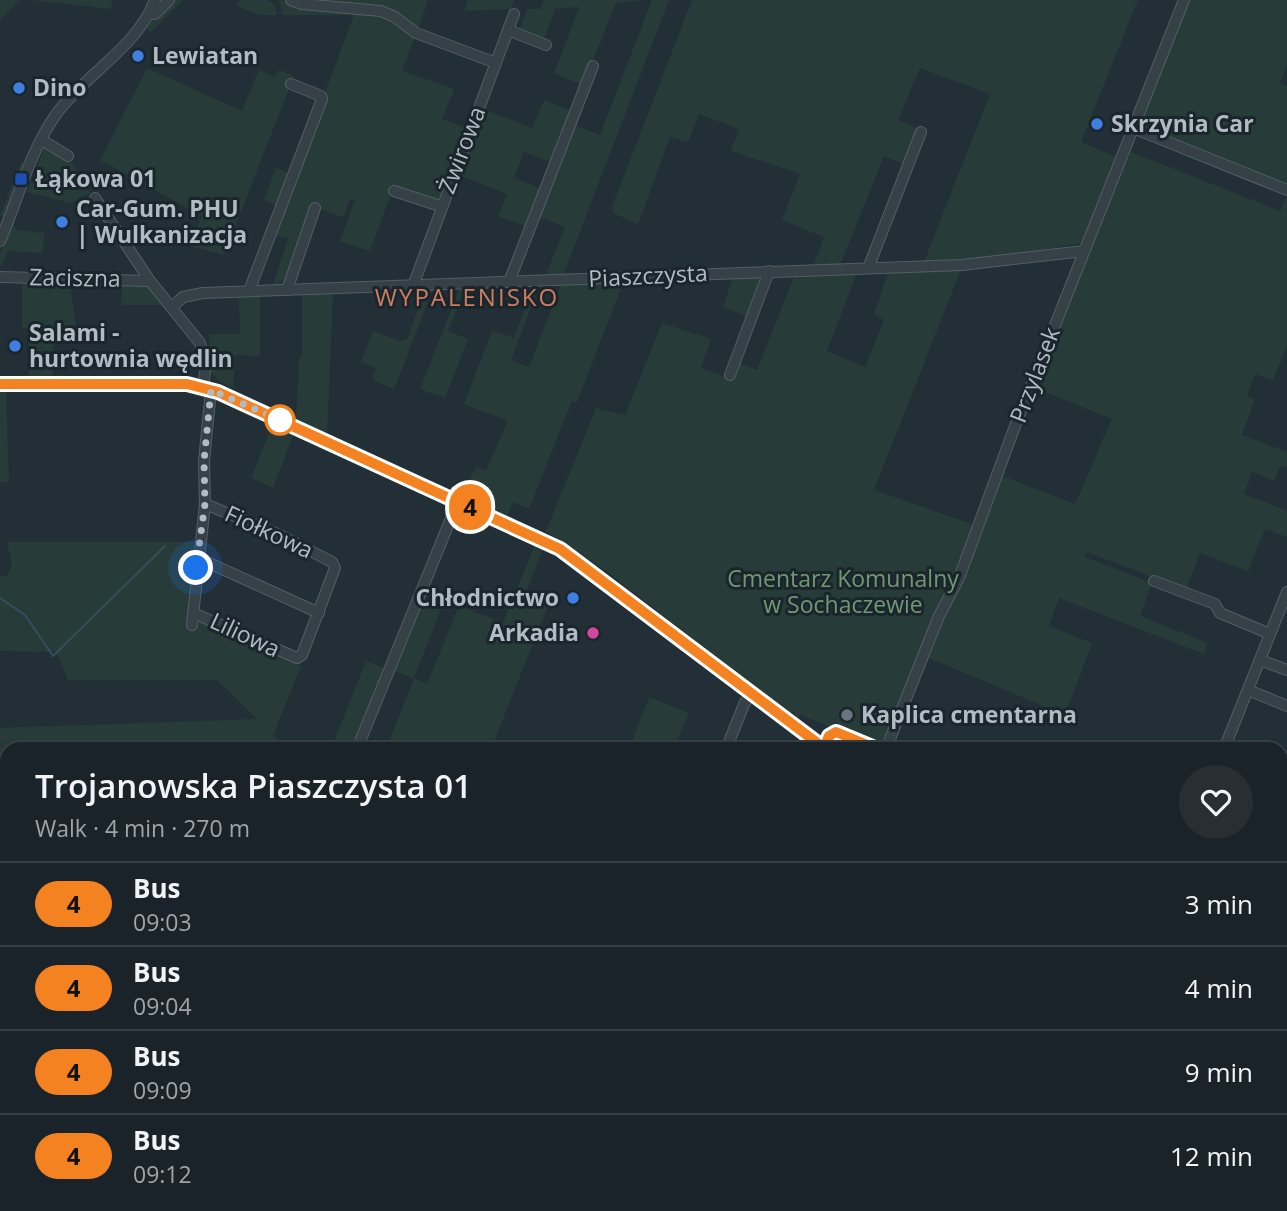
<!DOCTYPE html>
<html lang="en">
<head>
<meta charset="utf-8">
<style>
	:root { --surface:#1a2329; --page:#272f35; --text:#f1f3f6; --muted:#9fa4a8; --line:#384046 }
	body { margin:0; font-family:"Open Sans",sans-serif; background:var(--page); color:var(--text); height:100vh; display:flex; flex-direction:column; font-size:26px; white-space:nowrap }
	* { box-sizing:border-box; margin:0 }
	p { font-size:23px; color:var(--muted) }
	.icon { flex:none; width:38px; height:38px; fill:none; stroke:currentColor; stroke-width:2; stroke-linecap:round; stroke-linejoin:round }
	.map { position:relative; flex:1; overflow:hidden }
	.details { position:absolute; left:0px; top:742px; width:1288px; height:469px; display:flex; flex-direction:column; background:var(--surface); border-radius:21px 21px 0 0; box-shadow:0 4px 10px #0003,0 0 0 2px var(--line) }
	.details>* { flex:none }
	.badge { padding:0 14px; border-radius:23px; font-size:24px; line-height:46px }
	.you { position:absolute; width:35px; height:35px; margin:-18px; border:5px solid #fff; border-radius:50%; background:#1a73e8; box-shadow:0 0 0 10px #1a73e833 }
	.map>.badge { position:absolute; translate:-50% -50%; box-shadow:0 0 0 4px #fff }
	.round { display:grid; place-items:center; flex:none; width:74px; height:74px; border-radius:37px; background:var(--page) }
	.head { display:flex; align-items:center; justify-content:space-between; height:119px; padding:0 35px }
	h1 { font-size:33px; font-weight:600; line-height:52px }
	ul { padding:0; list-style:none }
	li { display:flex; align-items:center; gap:21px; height:84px; padding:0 35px; border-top:2px solid var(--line) }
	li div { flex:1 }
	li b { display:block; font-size:26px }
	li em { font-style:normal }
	li .badge { min-width:77px; font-weight:700; text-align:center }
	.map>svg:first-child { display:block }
</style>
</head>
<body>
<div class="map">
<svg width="1287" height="1211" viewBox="0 0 1287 1211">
	<rect width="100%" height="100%" fill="#222f37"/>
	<g fill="#273c38">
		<polygon points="0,0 19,0 0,20"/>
		<polygon points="31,0 113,0 111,9"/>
		<polygon points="174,0 183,0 150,33 146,27"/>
		<polygon points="240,0 268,0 275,5 277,15 261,15 236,6"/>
		<polygon points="279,0 381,14 398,21 415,37 402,71 454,89 442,119 461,126 468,124 438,204 393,188 370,251 340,241 355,200 350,199 343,217 311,206 285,279 272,287 288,239 272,235 354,15 283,15"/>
		<polygon points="303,0 428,0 418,29 371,7"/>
		<polygon points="468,0 514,0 511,9 464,11"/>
		<polygon points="544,0 647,0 616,3 583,85 554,74 579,7 555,9 544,39 519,31 527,9 540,9"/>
		<polygon points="652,0 669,0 563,276 545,277 565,227 539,217 574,125 600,135"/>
		<polygon points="692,0 1138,0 1081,142 1117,157 1082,243 1040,250 1039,255 924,262 990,94 920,68 898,120 918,129 905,165 884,156 840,265 813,267 824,237 782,220 800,174 731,151 739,129 699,114 688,142 670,137 638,224 613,213 612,207"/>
		<polygon points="1186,0 1287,0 1287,64 1280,83 1287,86 1287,187 1136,126"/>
		<polygon points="147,68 242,111 259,70 275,77 278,70 294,76 224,255 190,246 202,216 100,160"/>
		<polygon points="544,100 572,111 553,163 524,152 514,178 543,189 528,227 498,216 507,194 458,175 483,109 532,128"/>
		<polygon points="45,146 68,157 90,193 71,203 27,192"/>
		<polygon points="1131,152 1280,211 1287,196 1287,346 1273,380 1255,374 1247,396 1255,399 1242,435 1287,452 1287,468 1280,466 1274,481 1252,472 1244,494 1287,511 1287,537 1265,529 1248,571 1200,553 1186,590 1087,552 1085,557 1152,583 1140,616 1208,643 1204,654 1059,598 1049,626 1092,643 1065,715 929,658 1000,475 1075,504 1112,419 1035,388 1100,218"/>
		<polygon points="21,162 28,165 7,216 0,216"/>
		<polygon points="276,168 292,174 280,207 264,200"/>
		<polygon points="13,223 17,230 44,233 43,253 8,251 0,268 0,254"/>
		<polygon points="962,267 874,490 975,525 945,599 919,654 884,747 800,715 798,720 794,712 788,712 606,571 546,531 596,408 625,415 662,323 711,339 701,368 732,379 738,363 757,370 796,272 858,270 827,351 865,367 884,320 874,315 889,269"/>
		<polygon points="762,275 763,280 749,317 723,307 733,276"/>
		<polygon points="624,281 577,402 572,401 529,509 513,502 507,516 462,497 476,467 486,470 508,421 464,404 492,331 514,338 534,286 539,285 511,360 529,367 561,284"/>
		<polygon points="22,282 70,283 76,328 53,329 53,378 29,377 29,328 22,328"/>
		<polygon points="122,284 153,287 166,305 121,305"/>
		<polygon points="460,288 465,288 448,331 468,339 445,398 420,389"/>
		<polygon points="433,289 394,389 372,380 376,368 361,362 373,331 400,341 407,339 425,290"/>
		<polygon points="333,293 327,434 296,420 299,358 302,357 302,294"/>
		<path d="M 260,295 L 260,356 L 235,355 L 233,388 C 202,374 210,363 209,334 L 240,334 L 239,296 Z"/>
		<polygon points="6,389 9,482 0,482 0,390"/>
		<polygon points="272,426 293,436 273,488 251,478"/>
		<polygon points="532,541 544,547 525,595 548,606 491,749 386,749 414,679 393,670 421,599 442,607 414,678 427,684 459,606 503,623 534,547"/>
		<polygon points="7,542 194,542 189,625 198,625 203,620 301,666 273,735 287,749 7,749 7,805 0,805 0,728 257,719 217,680 68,680 56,652 0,651 0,576 6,576 12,566"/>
		<polygon points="366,661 385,669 353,749 331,749"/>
		<polygon points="649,697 689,713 674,749 629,749"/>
		<polygon points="1281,773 1287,775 1287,886 1281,883 1281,862 1286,849 1281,846"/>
		<rect x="0" y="812" width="7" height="29"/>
		<rect x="0" y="845" width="7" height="42"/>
		<polygon points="1281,940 1287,942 1287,1007 1281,1005"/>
		<rect x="102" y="1204" width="173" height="7"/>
		<polygon points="848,1204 884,1204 882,1211 846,1211"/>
		<polygon points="1287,1206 1287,1211 1186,1211 1187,1210"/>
	</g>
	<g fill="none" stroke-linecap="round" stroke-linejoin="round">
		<g stroke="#364d5d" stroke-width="2">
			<polyline points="0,598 25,615 53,656 165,546"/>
			<polyline points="0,843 7,843"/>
			<polyline points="0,1196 7,1194"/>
			<polyline points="768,1204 778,1211"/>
			<polyline points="628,1211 629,1204"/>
		</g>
		<defs>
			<g id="minor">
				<polyline points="291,0 302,4 381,11 395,17 416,33 496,63"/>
				<polyline points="150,14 155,14 169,0"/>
				<polyline points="508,30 546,45"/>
				<polyline points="1133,128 1287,190"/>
				<polyline points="42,140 68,156"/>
				<polyline points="394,191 440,206"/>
				<polyline points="95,198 150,281 200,343 206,365 203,387"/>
				<path d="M 0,241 C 18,200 30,150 57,113 C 86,74 138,46 155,0"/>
				<polyline points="869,266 921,132"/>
				<polyline points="0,277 150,281"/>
				<polyline points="509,282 593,66"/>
				<polyline points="413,286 514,14"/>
				<polyline points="287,290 315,208"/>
				<polyline points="249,291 322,99 321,96 291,84"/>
				<polyline points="173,306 183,297 203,293 962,265 1084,251"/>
				<polyline points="730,375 769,271"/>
				<polyline points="0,384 187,384 231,397 560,549 825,749"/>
				<polyline points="198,558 319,613"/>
				<polyline points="1154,581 1215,604 1220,613 1270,634"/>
				<polyline points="193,613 297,658 302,655 335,568 332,562 280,535 205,504"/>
				<polyline points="192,625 205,504 204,461 211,390"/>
				<polyline points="1260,660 1287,670"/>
				<polyline points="1248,690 1287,706"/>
				<polyline points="357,749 458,501"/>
				<polyline points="726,749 745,702 752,695"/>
				<polyline points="886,749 939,616 959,578 1015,426 1184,0"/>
				<polyline points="1224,749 1287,592"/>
				<polyline points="0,928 7,928"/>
				<polyline points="1281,932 1287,934"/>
				<polyline points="0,1045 7,1045"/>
			</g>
		</defs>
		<use href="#minor" stroke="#535e65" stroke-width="12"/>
		<use href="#minor" stroke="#354047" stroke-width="10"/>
	</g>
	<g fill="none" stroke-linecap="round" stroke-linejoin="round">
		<defs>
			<polyline id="line" points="0,384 187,384 218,392 560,549 824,748 829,736 836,732 877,749"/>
		</defs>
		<use href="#line" stroke="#fff" stroke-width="16"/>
		<use href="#line" stroke="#f58220" stroke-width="10"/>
		<polyline stroke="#b0bbc4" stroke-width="7" stroke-dasharray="0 12.6" points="196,568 205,504 204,461 211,390 280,420"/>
	</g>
	<g fill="#3f7fe0" stroke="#1b252c" stroke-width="2.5">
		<circle cx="138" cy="56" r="7"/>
		<circle cx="19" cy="88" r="7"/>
		<circle cx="1097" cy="124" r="7"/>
		<circle cx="62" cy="222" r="7"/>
		<circle cx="15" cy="346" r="7"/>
		<circle cx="573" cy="598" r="7"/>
	</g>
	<rect fill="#1a4fb4" stroke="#1b252c" stroke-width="2.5" x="14" y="172" width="14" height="14" rx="3.5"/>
	<circle fill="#fff" stroke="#f58220" stroke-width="3.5" cx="280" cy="420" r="14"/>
	<circle fill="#d1479c" stroke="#1b252c" stroke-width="2.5" cx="593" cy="633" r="7"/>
	<circle fill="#6b7280" stroke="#1b252c" stroke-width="2.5" cx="847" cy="715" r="7"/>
	<g text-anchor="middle" stroke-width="6" stroke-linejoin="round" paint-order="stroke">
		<g font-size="23" font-weight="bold" fill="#b0bbc4" stroke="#1b252c" text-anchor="start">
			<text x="152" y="64">Lewiatan</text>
			<text x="33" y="96">Dino</text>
			<text x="1111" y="132">Skrzynia Car</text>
			<text x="35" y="187">Łąkowa 01</text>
			<text x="76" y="217">Car-Gum. PHU<tspan x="76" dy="26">| Wulkanizacja</tspan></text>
			<text x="29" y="341">Salami -<tspan x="29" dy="26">hurtownia wędlin</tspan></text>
			<text x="559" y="606" text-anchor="end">Chłodnictwo</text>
			<text x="579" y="641" text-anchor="end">Arkadia</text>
			<text x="861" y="723">Kaplica cmentarna</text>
		</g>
		<g font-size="23" fill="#b0bbc4" stroke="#1b252c">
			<text transform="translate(462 150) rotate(-69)" y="8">Żwirowa</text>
			<text transform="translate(648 276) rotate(-3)" y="8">Piaszczysta</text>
			<text transform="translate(75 278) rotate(1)" y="8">Zaciszna</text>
			<text transform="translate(1035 375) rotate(-69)" y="8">Przylasek</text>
			<text transform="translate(269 532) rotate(25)" y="8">Fiołkowa</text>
			<text transform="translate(245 635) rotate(25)" y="8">Liliowa</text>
		</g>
		<g font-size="23" fill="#709872" stroke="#1b252c">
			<text x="843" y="587">Cmentarz Komunalny<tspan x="843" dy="26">w Sochaczewie</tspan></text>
		</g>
		<g font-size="24" letter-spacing="2" fill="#cc7d62" stroke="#1b252c">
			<text x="467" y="306">WYPALENISKO</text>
		</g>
	</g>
</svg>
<div class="you" style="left:196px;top:568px"></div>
<b class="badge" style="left:470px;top:507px;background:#f58220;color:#111">4</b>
<section class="details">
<div class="head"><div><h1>Trojanowska Piaszczysta 01</h1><p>Walk · 4 min · 270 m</p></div><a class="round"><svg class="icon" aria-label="heart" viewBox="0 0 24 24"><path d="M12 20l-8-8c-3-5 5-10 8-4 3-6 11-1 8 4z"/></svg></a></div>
<ul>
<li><span class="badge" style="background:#f58220;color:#111">4</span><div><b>Bus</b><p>09:03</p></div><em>3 min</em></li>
<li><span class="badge" style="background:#f58220;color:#111">4</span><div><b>Bus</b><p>09:04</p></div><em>4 min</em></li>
<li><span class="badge" style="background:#f58220;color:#111">4</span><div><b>Bus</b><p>09:09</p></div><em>9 min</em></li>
<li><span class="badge" style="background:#f58220;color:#111">4</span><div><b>Bus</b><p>09:12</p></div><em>12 min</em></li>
</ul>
</section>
</div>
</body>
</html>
